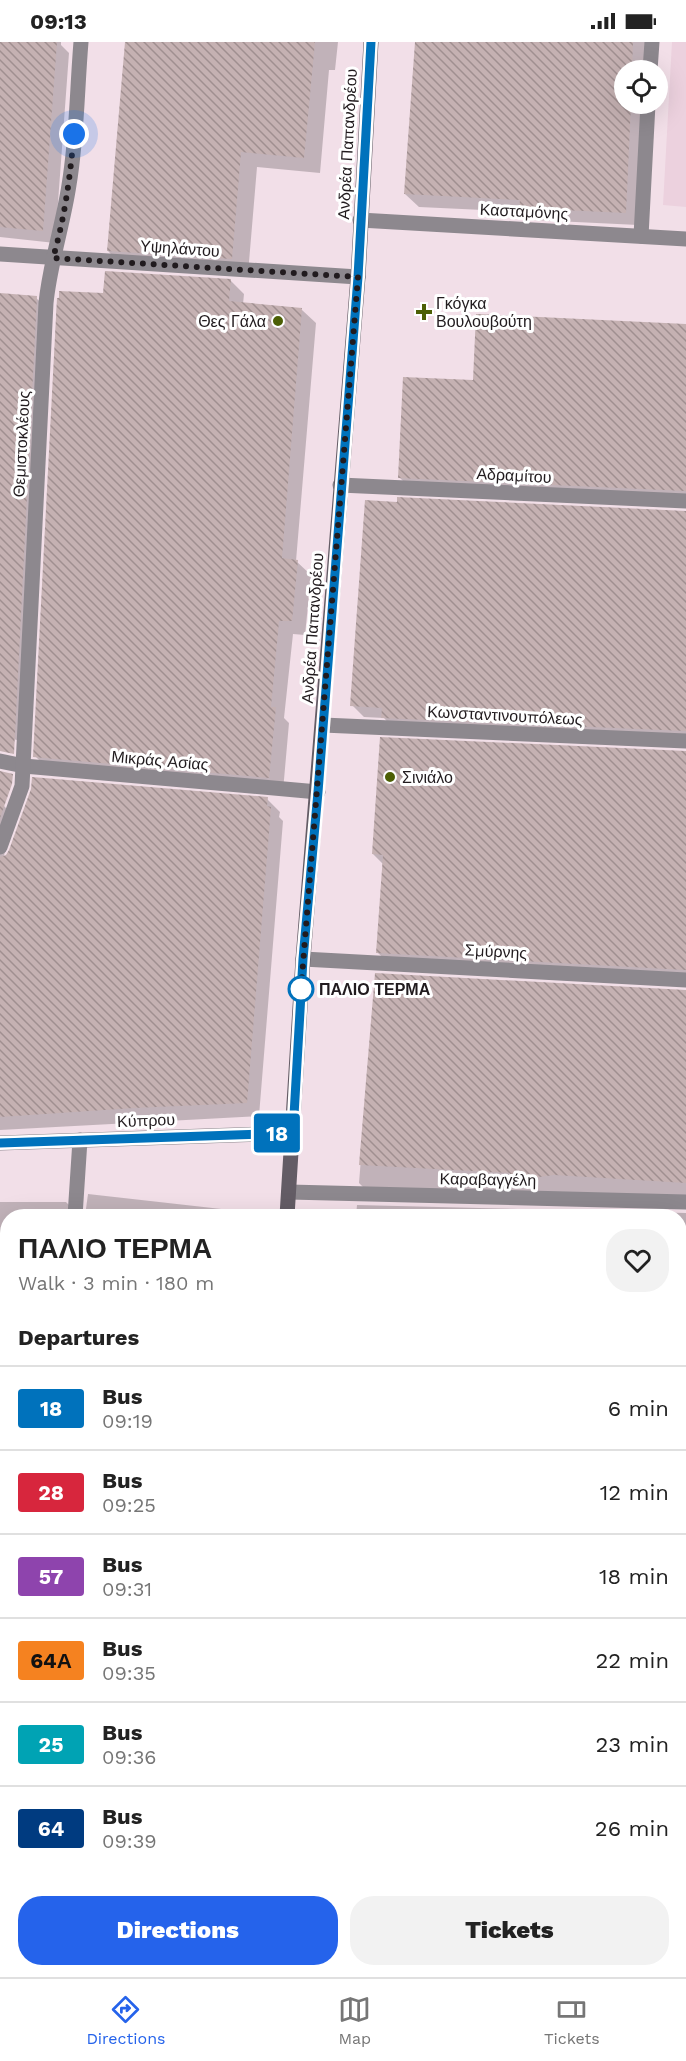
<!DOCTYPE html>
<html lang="en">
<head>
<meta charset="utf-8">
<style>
	:root { --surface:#fff; --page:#f2f2f2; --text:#222; --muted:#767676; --line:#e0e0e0; --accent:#2563eb }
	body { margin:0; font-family:"Work Sans",sans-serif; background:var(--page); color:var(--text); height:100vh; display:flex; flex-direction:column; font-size:22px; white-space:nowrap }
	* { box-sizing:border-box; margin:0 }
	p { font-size:20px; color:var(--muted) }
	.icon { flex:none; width:33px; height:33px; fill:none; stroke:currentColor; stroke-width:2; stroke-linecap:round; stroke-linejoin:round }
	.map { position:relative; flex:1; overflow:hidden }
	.side { position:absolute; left:0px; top:1167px; width:687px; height:768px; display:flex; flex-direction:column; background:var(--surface); border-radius:24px 24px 0 0; box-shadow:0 6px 24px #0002 }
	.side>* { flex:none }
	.badge { padding:0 12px; border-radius:4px; font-size:21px; line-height:39px }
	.fabs { position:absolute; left:614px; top:18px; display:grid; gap:12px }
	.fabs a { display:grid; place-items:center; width:54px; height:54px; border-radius:50%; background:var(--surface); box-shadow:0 6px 24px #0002; font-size:30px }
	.you { position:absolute; width:30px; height:30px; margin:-15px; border:4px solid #fff; border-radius:50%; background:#1a73e8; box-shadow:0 0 0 9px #1a73e833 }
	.map>.badge { position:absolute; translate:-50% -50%; box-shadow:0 0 0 3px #fff }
	h2 { padding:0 18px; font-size:22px; line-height:54px }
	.round { display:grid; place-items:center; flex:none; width:63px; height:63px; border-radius:24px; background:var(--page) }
	.headline { display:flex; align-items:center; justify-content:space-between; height:102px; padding:0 18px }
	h1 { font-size:28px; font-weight:800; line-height:45px }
	.primary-button { display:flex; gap:12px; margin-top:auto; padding:12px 18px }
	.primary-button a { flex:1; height:69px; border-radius:24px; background:var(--accent); color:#fff; font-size:24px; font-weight:800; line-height:69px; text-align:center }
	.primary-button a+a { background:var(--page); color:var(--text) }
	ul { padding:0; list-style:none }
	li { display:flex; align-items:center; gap:18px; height:84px; padding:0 18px; border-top:2px solid var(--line) }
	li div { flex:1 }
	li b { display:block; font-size:22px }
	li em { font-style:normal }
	li .badge { min-width:66px; font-weight:700; text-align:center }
	.status { display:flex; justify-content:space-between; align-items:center; height:42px; padding:0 30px; background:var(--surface); direction:ltr }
	.status svg { height:16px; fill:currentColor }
	.tab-bar { display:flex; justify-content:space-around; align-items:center; height:84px; border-top:2px solid var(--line); background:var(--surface); font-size:16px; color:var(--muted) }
	.tab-bar a { display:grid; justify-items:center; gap:3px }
	.tab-bar .current { color:var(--accent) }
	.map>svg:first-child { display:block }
</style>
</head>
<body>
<div class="status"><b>09:13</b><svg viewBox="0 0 49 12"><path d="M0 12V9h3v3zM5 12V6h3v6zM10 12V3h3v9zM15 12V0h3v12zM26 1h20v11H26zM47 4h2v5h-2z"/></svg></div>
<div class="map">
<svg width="686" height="1935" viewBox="0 0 686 1935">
	<defs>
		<pattern id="building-back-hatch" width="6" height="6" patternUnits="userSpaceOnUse" patternTransform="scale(1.5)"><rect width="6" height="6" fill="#c5b1b2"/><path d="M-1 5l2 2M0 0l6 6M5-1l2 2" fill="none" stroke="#a08f90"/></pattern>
	</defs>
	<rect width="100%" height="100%" fill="#f2dfe8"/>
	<polygon fill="#ecd1de" points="672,0 686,0 686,165 663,163"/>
	<g fill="#0003">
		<polygon points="0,0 61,0 61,3 69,11 55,201 0,195"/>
		<polygon points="127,0 338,0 335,28 329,28 320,131 257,125 248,232 124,225 108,209"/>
		<polygon points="417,0 647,0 645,28 624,28 624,62 644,62 638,183 534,178 526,170 419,165 405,152"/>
		<polygon points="230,238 244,252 243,262 302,268 316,281 296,519 311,533 305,593 293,592 284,676 289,681 283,749 49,728 35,714 57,262 60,251 105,253"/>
		<polygon points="0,253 36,256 49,268 27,701 0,693"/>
		<polygon points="686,283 686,460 411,447 399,435 474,339"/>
		<polygon points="686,470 686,700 394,687 384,676 364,675 352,663"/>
		<polygon points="686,710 686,939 390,922 378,911 384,823 373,812"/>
		<polygon points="267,757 280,770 279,775 283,779 259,1074 0,1088 0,762 4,764 17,777 3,816"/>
		<polygon points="376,932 686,949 686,1161 371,1153 359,1141"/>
		<polygon points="88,1152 248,1170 253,1174 85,1174"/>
		<polygon points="0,1160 66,1160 78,1172 78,1174 8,1174 8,1259 4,1266 8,1265 8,1606 4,1613 8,1614 8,1732 0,1730"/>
		<polygon points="357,1163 686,1171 686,1321 680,1321 680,1174 356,1174"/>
		<polygon points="680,1507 686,1510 686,1681 680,1678"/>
		<polygon points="680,1723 686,1727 686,1802 680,1800"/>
		<polygon points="8,1821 8,1928 180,1928 179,1935 0,1935 0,1822 7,1823"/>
		<polygon points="680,1904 686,1905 686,1935 323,1935 316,1928 680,1928"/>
	</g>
	<g fill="url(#building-back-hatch)">
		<polygon points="0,0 57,0 43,189 0,185"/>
		<polygon points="125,0 315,0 304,116 241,110 232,217 107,209"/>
		<polygon points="415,0 633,0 632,28 624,28 624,62 631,62 626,171 519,166 520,158 404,152"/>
		<polygon points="105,229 231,237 229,259 302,266 282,516 298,518 292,579 279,579 271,665 276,665 269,736 33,715 57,256 59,256 59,249 103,251"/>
		<polygon points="0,251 37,254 14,712 0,709"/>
		<polygon points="476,272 686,282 686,449 398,436 403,335 473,338"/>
		<polygon points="397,455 686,469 686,689 381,676 382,666 350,664 365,458 397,460"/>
		<polygon points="380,695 686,709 686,928 376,911 383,813 372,812"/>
		<polygon points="0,729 13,732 12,742 0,776"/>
		<polygon points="32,735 268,755 267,764 271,765 247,1061 134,1066 0,1075 0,815 6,813 9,808 31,747"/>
		<polygon points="375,931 686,948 686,1141 554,1133 510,1139 510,1131 359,1123"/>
	</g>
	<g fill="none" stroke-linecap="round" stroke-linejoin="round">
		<g stroke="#8d888e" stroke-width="15">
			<polyline points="75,1174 80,1098"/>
			<polyline points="0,1255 8,1254"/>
		</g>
		<g stroke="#8d888e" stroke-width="15">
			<polyline points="650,28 652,0"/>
			<polyline points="641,194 648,62"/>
			<polyline points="0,212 358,235"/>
			<polyline points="340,443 686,459"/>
			<polyline points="323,683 686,699"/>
			<polyline points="0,719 24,724 318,750"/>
			<path d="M 0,805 L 22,744 L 46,261 C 50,221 63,183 69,143 C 77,96 77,47 81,0"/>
			<polyline points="303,917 686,938"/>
			<polyline points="289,1150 686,1160"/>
			<polyline points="680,1472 686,1475"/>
			<polyline points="0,1601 8,1603"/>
			<polyline points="272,1928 323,1935"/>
			<polyline points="0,1931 28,1935"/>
		</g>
		<g stroke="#8d888e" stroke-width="15">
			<polyline points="360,178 686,197"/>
			<polyline points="0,1101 293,1091"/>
		</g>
		<g stroke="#635c65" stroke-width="15">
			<polyline points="287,1174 303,917 358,235 371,0"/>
			<polyline points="214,1935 216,1928"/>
		</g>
	</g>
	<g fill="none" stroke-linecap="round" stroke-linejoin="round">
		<defs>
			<polyline id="line" points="0,1101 293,1091 303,917 318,750 358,235 371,0"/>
		</defs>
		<use href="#line" stroke="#fff" stroke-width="14"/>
		<use href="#line" stroke="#0072bc" stroke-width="9"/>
		<path stroke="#211b1e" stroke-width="6" stroke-dasharray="0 10.8" d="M 74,92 C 70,135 65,175 53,216 L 358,235 L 301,947"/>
	</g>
	<g fill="#4c5f05" stroke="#fff" stroke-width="2">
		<path d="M421 261h6v6h6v6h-6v6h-6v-6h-6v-6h6z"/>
		<circle cx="278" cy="279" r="6"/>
		<circle cx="390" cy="735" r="6"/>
	</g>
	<circle fill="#fff" stroke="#0072bc" stroke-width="3" cx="301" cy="947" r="12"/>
	<g text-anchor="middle" stroke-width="6" stroke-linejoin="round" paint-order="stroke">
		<g font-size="16" fill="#211b1e" stroke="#fff">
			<text transform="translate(347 102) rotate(-87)" y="6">Ανδρέα Παπανδρέου</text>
			<text transform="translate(524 169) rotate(3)" y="6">Κασταμόνης</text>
			<text transform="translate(180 206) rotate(4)" y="6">Υψηλάντου</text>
			<text transform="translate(21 402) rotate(-87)" y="6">Θεμιστοκλέους</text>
			<text transform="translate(514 433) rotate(3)" y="6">Αδραμίτου</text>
			<text transform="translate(312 586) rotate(-86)" y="6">Ανδρέα Παπανδρέου</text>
			<text transform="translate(505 673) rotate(3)" y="6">Κωνσταντινουπόλεως</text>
			<text transform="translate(160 718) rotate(5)" y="6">Μικράς Ασίας</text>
			<text transform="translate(496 909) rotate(3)" y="6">Σμύρνης</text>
			<text transform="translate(146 1078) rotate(-2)" y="6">Κύπρου</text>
			<text transform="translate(488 1137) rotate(1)" y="6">Καραβαγγέλη</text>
		</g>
		<g font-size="16" fill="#211b1e" stroke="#fff" text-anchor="start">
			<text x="436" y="267">Γκόγκα<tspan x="436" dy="18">Βουλουβούτη</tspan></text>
			<text x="266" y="285" text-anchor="end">Θες Γάλα</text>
			<text x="402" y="741">Σινιάλο</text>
		</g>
		<g font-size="16" font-weight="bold" fill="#211b1e" stroke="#fff" text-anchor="start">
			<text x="319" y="953">ΠΑΛΙΟ ΤΕΡΜΑ</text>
		</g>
	</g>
</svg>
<div class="fabs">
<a><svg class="icon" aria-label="locate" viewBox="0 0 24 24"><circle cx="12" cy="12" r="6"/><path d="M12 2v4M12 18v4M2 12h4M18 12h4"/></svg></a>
</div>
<div class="you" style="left:74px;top:92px"></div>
<b class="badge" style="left:277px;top:1091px;background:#0072bc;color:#fff">18</b>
<section class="side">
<div class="headline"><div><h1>ΠΑΛΙΟ ΤΕΡΜΑ</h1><p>Walk · 3 min · 180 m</p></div><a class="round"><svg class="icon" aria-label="heart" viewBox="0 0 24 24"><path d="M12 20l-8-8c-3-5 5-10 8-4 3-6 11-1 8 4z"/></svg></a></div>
<h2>Departures</h2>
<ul>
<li><span class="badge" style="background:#0072bc;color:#fff">18</span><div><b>Bus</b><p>09:19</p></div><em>6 min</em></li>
<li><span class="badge" style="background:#d7263d;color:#fff">28</span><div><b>Bus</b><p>09:25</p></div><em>12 min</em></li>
<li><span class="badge" style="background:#8e44ad;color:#fff">57</span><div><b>Bus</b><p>09:31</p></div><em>18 min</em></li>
<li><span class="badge" style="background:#f58220;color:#111">64Α</span><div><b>Bus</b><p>09:35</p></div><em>22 min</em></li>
<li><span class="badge" style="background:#00a3b4;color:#fff">25</span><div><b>Bus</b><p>09:36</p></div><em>23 min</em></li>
<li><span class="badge" style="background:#003b80;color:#fff">64</span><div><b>Bus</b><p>09:39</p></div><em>26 min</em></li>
</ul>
<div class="primary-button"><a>Directions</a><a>Tickets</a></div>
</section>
</div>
<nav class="tab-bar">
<a class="current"><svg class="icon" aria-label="directions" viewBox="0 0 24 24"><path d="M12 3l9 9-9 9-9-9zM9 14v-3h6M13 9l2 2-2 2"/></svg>Directions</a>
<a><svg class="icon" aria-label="map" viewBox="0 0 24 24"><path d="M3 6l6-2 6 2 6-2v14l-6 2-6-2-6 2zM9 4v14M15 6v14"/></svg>Map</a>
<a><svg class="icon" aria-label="tickets" viewBox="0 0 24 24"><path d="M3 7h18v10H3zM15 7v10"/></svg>Tickets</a>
</nav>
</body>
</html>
